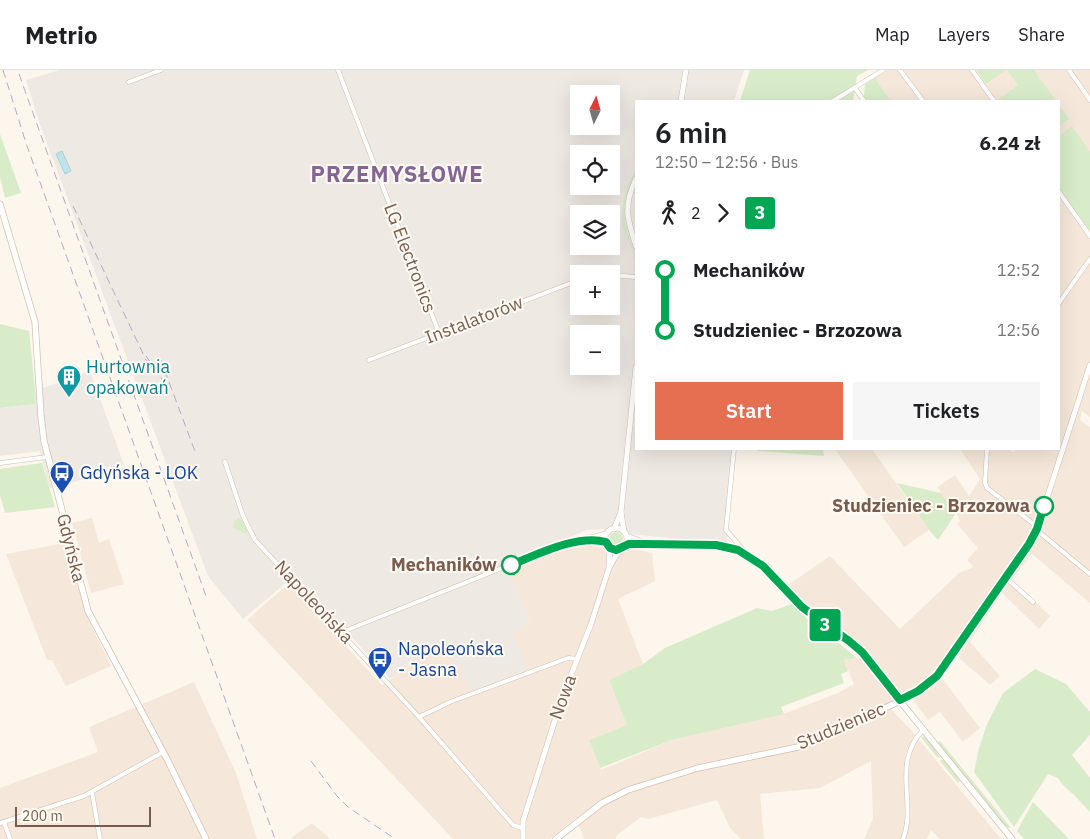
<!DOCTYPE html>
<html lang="en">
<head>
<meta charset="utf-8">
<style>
	:root { --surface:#fff; --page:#f6f6f6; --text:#202124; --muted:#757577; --line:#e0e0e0; --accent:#e76f51 }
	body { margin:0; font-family:"IBM Plex Sans",sans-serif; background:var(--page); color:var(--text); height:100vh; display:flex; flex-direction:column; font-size:19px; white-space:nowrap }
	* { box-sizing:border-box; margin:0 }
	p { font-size:16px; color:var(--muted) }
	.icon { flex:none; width:28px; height:28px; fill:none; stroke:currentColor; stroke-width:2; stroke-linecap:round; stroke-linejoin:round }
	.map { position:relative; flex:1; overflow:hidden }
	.panel { position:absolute; left:635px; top:30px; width:425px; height:350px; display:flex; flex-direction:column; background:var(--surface); border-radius:0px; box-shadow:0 5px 20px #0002 }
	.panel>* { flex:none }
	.badge { padding:0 10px; border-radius:4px; font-size:18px; line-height:32px }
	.needle { width:32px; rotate:5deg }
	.fabs { position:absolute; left:570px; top:15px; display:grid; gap:10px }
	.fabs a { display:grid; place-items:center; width:50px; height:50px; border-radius:0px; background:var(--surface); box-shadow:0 5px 20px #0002; font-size:25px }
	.scale { position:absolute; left:15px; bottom:12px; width:136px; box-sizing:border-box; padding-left:5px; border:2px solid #7a5c4d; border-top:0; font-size:14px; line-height:18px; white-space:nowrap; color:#7a5c4d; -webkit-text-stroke:4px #fffaf3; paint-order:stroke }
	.map>.badge { position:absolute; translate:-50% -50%; box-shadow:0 0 0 2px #fff }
	.legs { display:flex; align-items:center; gap:8px; height:55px; padding:0 20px; font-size:16px }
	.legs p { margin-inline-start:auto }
	.overview { display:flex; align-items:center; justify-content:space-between; height:85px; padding:0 20px }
	h1 { font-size:28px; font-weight:600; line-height:38px }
	.cta { display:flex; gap:10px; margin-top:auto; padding:10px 20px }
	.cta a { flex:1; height:58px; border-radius:0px; background:var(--accent); color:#fff; font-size:20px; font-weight:600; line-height:58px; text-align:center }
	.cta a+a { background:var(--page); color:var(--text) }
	ul { padding:0 20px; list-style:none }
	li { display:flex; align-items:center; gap:18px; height:60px; font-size:19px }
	li i { display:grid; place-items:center; width:8px; height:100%; margin:0 6px; background:currentColor }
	li i::after { content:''; width:12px; height:12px; margin:-6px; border:4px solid; border-radius:50%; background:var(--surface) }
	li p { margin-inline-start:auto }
	li:first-child i { background:linear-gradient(#0000 50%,currentColor 0) }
	li:last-child i { background:linear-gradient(currentColor 50%,#0000 0) }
	header { display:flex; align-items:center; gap:30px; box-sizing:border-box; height:70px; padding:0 25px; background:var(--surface); border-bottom:1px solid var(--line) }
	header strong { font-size:24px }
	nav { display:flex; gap:28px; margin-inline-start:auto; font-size:18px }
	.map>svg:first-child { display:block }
</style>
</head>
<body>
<header>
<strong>Metrio</strong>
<nav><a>Map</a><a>Layers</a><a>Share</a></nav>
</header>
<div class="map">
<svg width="1090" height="769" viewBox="0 0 1090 769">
	<rect width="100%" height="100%" fill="#fdf6ec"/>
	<g fill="#f5e8da">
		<polygon points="887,0 1090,0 1090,347 1082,341 1080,350 1090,357 1090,533 1032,484 1012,510 1050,546 1039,559 1002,523 970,572 1000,606 990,615 957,586 941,607 980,658 963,672 940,642 928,650 907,622 902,625 896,618 894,618 890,614 892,612 865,579 810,537 788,515 830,486 900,559 959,503 974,497 967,490 978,478 957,454 960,451 956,443 937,417 955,405 969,426 980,409 960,379 989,379 991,381 992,379 1009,379 1013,382 1017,379 1059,379 1059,31 891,31 875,8"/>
		<polygon points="835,379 872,379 929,460 904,477"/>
		<polygon points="92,448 99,473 109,469 124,514 91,523 72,453"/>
		<polygon points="588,471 623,476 652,483 655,511 618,529 643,594 609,610 627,655 589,670 601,700 672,670 786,643 838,623 854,614 844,590 862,587 892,625 892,631 886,634 912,661 1001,769 940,769 931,760 927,769 864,769 873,749 871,691 820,718 760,724 764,769 741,769 730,758 717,730 648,749 641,747 616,766 616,769 584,769 576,748 550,769 453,769 247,550 288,514 382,615 444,574 511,562 530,552 507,499"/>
		<polygon points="65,473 87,547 111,596 66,616 52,590 47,590 6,484"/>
		<polygon points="194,612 236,703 257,769 0,769 0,718 98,682 89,657"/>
		<polygon points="312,753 330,769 292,769 291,768"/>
	</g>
	<g fill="#efe9e4" fill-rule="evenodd">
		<path d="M 60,0 L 744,0 L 734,31 L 636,31 L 636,379 L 735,379 L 727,473 L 627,464 L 601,459 L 587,460 L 505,493 L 530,552 L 511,563 L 529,599 L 474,622 L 444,575 L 390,609 L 299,509 L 287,512 L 243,549 L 208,506 L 39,52 L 26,10 ZM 579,24 L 611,24 L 611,56 L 579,56 ZM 579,84 L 611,84 L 611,116 L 579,116 ZM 579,144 L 611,144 L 611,176 L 579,176 ZM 579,204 L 611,204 L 611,236 L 579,236 ZM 579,264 L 611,264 L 611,296 L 579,296 Z"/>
		<polygon points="90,301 124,395 62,416 49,418 40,381 0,386 0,338 35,334 35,321"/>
	</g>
	<g fill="#d8ecc9">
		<polygon points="750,0 868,0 857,6 853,31 740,31"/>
		<polygon points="977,0 1006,0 986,14"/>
		<polygon points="1007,0 1034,0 1056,31 999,31 998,30 1018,15"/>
		<polygon points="875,8 891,31 867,31 864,27 865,14"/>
		<polygon points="1059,35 1069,49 1059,57"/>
		<polygon points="1072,56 1090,82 1090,161 1059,118 1059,66"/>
		<polygon points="0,64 21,123 5,128 0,107"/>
		<path d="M 636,100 C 636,107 631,112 629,118 C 625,129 624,142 625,153 C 626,167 642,190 633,202 C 640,189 626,170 623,157 C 620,136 625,117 636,100 Z"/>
		<polygon points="0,254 29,261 35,320 35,334 0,338"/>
		<polygon points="757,379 823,379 824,386 758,381"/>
		<polygon points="42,393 55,437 5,443 0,425 0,399"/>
		<polygon points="897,413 941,423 956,443 938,470 929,460"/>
		<polygon points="238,448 244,451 248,462 246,464 233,457 234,451"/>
		<circle cx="616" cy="469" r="7"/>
		<path d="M 791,534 C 812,554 835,569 857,588 L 844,590 L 848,601 L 841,604 L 844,613 L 781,637 L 784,644 L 672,670 L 600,698 L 589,670 L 627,655 L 609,610 L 643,594 L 665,578 L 757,538 L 772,541 Z"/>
		<polygon points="1035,599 1066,614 1090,642 1090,665 1072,685 1090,708 1090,742 1075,726 1062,714 1058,708 1048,704 1014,757 974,702 979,678 987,654 1003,623"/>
		<polygon points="920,666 927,668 940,687 938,688"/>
		<polygon points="940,671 1011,758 1010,758 1006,757 938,673"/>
		<polygon points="943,689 944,689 960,711 958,713 940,691"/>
		<polygon points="1033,732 1069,769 1024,769 1017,761"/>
	</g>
	<polygon fill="#bfe3e8" stroke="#a5d3da" points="62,81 71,101 65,104 56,84"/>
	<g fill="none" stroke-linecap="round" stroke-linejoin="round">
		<defs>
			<g id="minor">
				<polyline points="338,0 439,263"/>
				<polyline points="900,0 923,31"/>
				<polyline points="972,0 994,31"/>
				<polyline points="1069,0 1090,30"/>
				<polyline points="129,12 161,0"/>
				<polyline points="855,18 864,31"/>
				<polyline points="833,31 883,0"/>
				<polyline points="1059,122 1090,166"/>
				<polyline points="611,205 636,207"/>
				<polyline points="1059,233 1090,189"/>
				<polyline points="369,290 579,210"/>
				<polyline points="734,379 726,460 746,483"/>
				<polyline points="987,379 985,413 987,418 1035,455 1039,462 1090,504"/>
				<polyline points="225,392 243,446 255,470 419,647 513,755 522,758"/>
				<polyline points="0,393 47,387"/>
				<polyline points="588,469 606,472"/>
				<polyline points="1006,508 1033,532"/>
				<polyline points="342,562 522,490 576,471 608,463"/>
				<polyline points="419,647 450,632 568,588 577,589"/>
				<polyline points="92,722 100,769"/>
				<polyline points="4,752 10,769"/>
				<polyline points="0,753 84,726 163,682"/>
				<path d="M 903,769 C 917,733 891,693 923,660"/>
			</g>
			<g id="tertiary">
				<polyline points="681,31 686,0"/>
				<path d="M 636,109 C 623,135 627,149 636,176"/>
				<circle cx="616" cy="469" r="11"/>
				<polyline points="614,459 621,442"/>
				<polyline points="624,462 621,442 636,297"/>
				<polyline points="627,466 645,473"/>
				<path d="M 624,477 C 637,470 726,474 740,481 C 766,494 781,518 802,537 C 816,550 833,559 848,570 C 863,582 889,614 900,631 L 918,621 L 937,606 L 1029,474 L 1037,459 L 1090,295"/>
				<polyline points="609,497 610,478"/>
				<polyline points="523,769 523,751 562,628 591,554 609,498 619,480"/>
			</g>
			<g id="secondary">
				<polyline points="0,134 35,252 41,346 44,371 88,541 167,689 206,769"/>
				<polyline points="556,769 602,733 628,720 698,698 798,677 814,671 900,631 1012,769"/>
			</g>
		</defs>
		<use href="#minor" stroke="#d1beb0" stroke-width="5"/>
		<use href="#tertiary" stroke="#d1beb0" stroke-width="6"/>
		<use href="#secondary" stroke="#d6c0b0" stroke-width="7"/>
		<use href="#minor" stroke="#fff" stroke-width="4"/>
		<use href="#tertiary" stroke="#fff" stroke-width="5"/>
		<use href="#secondary" stroke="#fff" stroke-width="5.5"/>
		<g stroke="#b9a8c9" stroke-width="1" stroke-dasharray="8 5" stroke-linecap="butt">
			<polyline points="3,0 26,73 275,769"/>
			<polyline points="19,4 206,526"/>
			<polyline points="73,136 147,292"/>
			<polyline points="146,286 166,315"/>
			<polyline points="160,288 196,384"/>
			<polyline points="311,691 337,726 348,737 395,769"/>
		</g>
	</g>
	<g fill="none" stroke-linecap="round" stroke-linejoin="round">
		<defs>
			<path id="line-1" d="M 511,495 C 538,484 578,464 606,472 L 610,478 L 616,480 L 629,474 L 645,474 L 716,475 L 738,480 L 763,496 L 802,537 L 849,571 L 862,582 L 900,630 L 918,621 L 937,606 L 1029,474 L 1037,459 L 1044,436"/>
		</defs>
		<use href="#line-1" stroke="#fff" stroke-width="11"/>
		<use href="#line-1" stroke="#00a651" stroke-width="8"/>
	</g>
	<defs>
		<symbol id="building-pin" viewBox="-11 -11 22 30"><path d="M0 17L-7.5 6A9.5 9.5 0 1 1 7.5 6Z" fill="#0f9aa8" stroke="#fffaf3"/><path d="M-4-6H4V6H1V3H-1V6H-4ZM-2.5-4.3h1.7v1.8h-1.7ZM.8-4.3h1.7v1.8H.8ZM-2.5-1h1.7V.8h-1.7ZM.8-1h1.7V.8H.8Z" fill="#fff"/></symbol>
		<symbol id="bus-pin" viewBox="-11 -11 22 30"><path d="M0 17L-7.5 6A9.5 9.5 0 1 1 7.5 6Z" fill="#1a4fb4" stroke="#fffaf3"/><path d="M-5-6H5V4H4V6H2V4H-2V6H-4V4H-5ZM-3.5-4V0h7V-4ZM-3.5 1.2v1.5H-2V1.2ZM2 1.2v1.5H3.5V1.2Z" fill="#fff"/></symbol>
	</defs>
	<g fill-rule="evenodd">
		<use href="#building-pin" x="55" y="293" width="28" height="38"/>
		<use href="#bus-pin" x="48" y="389" width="28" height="38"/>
		<use href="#bus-pin" x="366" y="575" width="28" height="38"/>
	</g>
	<g fill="#fff" stroke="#00a651" stroke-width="2.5">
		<circle cx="1044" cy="436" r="9"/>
		<circle cx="511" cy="495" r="9"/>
	</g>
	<g text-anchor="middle" stroke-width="4" stroke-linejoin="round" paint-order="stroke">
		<g font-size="18" fill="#7a5c4d" stroke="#fffaf3">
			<text transform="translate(410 188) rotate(69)" y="6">LG Electronics</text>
			<text transform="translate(474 250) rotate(-21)" y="6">Instalatorów</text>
			<text transform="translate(71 478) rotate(76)" y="6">Gdyńska</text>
			<text transform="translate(314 532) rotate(47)" y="6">Napoleońska</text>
			<text transform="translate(563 627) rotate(-70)" y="6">Nowa</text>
			<text transform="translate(841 656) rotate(-23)" y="6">Studzieniec</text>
		</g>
		<g font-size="18" fill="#0d838f" stroke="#fffaf3" text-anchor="start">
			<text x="86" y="303">Hurtownia<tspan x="86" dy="21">opakowań</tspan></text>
		</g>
		<g font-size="18" fill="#164399" stroke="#fffaf3" text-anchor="start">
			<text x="80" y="409">Gdyńska - LOK</text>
			<text x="398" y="585">Napoleońska<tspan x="398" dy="21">- Jasna</tspan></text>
		</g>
		<g font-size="18" font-weight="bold" fill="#7a5c4d" stroke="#fffaf3" text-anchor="end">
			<text x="1030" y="442">Studzieniec - Brzozowa</text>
			<text x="497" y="501">Mechaników</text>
		</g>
		<g font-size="22" font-weight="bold" letter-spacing="1" fill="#846695" stroke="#fffaf3">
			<text x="397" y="112">PRZEMYSŁOWE</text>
		</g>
	</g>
</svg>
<div class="fabs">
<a><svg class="needle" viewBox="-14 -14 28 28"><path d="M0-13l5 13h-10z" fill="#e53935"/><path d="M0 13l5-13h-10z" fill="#757577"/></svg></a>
<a><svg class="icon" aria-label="locate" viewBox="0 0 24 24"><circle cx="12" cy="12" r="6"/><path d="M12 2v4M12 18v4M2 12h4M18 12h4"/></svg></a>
<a><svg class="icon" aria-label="layers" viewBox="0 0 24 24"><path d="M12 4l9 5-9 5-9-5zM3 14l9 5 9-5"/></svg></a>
<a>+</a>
<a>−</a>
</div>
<div class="scale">200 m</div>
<b class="badge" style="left:825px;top:555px;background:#00a651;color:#fff">3</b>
<section class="panel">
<div class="overview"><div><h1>6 min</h1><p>12:50 – 12:56 · Bus</p></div><b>6.24 zł</b></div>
<div class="legs"><svg class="icon" aria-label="walk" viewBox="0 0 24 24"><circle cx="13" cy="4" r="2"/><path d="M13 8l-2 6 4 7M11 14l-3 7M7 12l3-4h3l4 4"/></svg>2<svg class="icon" aria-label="forward" viewBox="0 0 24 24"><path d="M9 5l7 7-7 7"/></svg><b class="badge" style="background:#00a651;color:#fff">3</b></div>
<ul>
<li><i style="color:#00a651"></i><b>Mechaników</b><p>12:52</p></li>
<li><i style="color:#00a651"></i><b>Studzieniec - Brzozowa</b><p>12:56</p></li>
</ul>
<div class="cta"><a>Start</a><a>Tickets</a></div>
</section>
</div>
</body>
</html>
